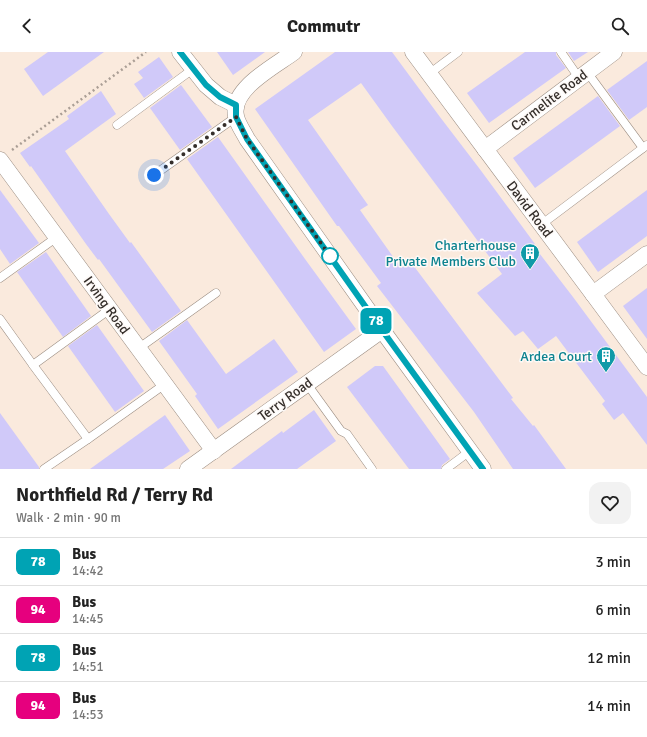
<!DOCTYPE html>
<html lang="en">
<head>
<meta charset="utf-8">
<style>
	:root { --surface:#fff; --page:#f2f2f2; --text:#222; --muted:#767676; --line:#e0e0e0 }
	body { margin:0; font-family:Signika,sans-serif; background:var(--page); color:var(--text); height:100vh; display:flex; flex-direction:column; font-size:15px; white-space:nowrap }
	* { box-sizing:border-box; margin:0 }
	p { font-size:13px; color:var(--muted) }
	.icon { flex:none; width:22px; height:22px; fill:none; stroke:currentColor; stroke-width:2; stroke-linecap:round; stroke-linejoin:round }
	.map { position:relative; height:417px; overflow:hidden }
	.sheet { display:flex; flex-direction:column; background:var(--surface); flex:1 }
	.sheet>* { flex:none }
	.badge { padding:0 8px; border-radius:6px; font-size:14px; line-height:26px }
	.you { position:absolute; width:20px; height:20px; margin:-10px; border:3px solid #fff; border-radius:50%; background:#1a73e8; box-shadow:0 0 0 6px #1a73e833 }
	.map>.badge { position:absolute; translate:-50% -50%; box-shadow:0 0 0 2px #fff }
	.round { display:grid; place-items:center; flex:none; width:42px; height:42px; border-radius:12px; background:var(--page) }
	.summary { display:flex; align-items:center; justify-content:space-between; height:68px; padding:0 16px }
	h1 { font-size:19px; font-weight:700; line-height:30px }
	ul { padding:0; list-style:none }
	li { display:flex; align-items:center; gap:12px; height:48px; padding:0 16px; border-top:1px solid var(--line) }
	li div { flex:1 }
	li b { display:block; font-size:15px }
	li em { font-style:normal }
	li .badge { min-width:44px; font-weight:700; text-align:center }
	header { display:flex; justify-content:space-between; align-items:center; height:52px; padding:0 16px; background:var(--surface); font-size:18px; font-weight:700 }
	.map>svg:first-child { display:block }
</style>
</head>
<body>
<header><svg class="icon" aria-label="back" viewBox="0 0 24 24"><path d="M15 5l-7 7 7 7"/></svg>Commutr<svg class="icon" aria-label="search" viewBox="0 0 24 24"><circle cx="10" cy="10" r="6"/><path d="M15 15l6 6"/></svg></header>
<div class="map">
<svg width="647" height="417" viewBox="0 0 647 417">
	<rect width="100%" height="100%" fill="#faeadd"/>
	<g fill="#d0c9f9">
		<polygon points="48,0 104,0 43,44 24,17"/>
		<polygon points="217,0 265,0 233,23"/>
		<polygon points="335,0 392,0 440,65 479,116 535,192 533,193 573,245 647,345 647,393 623,361 614,368 602,352 605,349 556,284 538,297 523,279 515,284 477,241 502,222 452,154 392,74 361,31 308,68 368,153 360,158 401,216 410,209 513,346 511,347 533,374 534,373 566,417 513,417 474,360 377,234 381,231 339,174 337,174 255,57"/>
		<polygon points="525,0 556,0 556,3 566,16 489,71 467,41"/>
		<polygon points="568,0 588,0 574,9"/>
		<polygon points="159,5 173,25 144,46 134,32 143,26 138,20"/>
		<polygon points="647,9 647,55 629,68 607,38"/>
		<polygon points="181,33 212,75 180,98 150,56"/>
		<polygon points="101,39 116,62 65,99 109,162 130,191 131,190 181,259 152,280 99,207 98,208 86,192 31,114 30,115 20,101 69,67 67,64"/>
		<polygon points="598,44 620,74 535,136 513,106"/>
		<polygon points="218,85 305,207 356,277 324,300 187,107"/>
		<polygon points="0,138 39,191 10,212 0,197"/>
		<polygon points="647,138 647,184 598,220 577,190"/>
		<polygon points="46,200 91,264 63,285 17,220"/>
		<polygon points="647,236 647,287 623,254"/>
		<polygon points="187,268 226,322 274,287 298,320 218,377 195,344 197,342 159,289"/>
		<polygon points="97,273 144,339 115,360 68,294"/>
		<polygon points="375,314 383,314 450,407 442,413 441,417 409,417 347,335"/>
		<polygon points="314,358 336,389 297,417 231,417 282,379 283,381"/>
		<polygon points="0,361 39,415 39,417 0,417"/>
		<polygon points="165,363 190,399 163,417 90,417"/>
	</g>
	<g fill="none" stroke-linecap="round" stroke-linejoin="round">
		<defs>
			<g id="lane">
				<polyline points="561,0 579,26"/>
				<polyline points="587,20 643,96"/>
				<polyline points="429,22 458,0"/>
				<polyline points="117,73 193,17"/>
				<polyline points="154,123 236,65"/>
				<polyline points="542,172 647,93"/>
				<polyline points="0,226 57,185"/>
				<polyline points="0,267 33,313 110,257"/>
				<polyline points="139,296 216,241"/>
				<polyline points="33,313 88,387 44,417"/>
				<polyline points="307,332 341,379 347,382 372,417"/>
				<polyline points="88,387 165,332"/>
				<polyline points="446,417 470,399"/>
			</g>
			<g id="street">
				<polyline points="180,0 206,33 220,45 236,53"/>
				<path d="M 294,0 C 275,14 230,37 236,64 C 237,71 244,81 247,87 L 382,278 L 483,417"/>
				<polyline points="413,0 593,242 647,315"/>
				<polyline points="485,97 614,0"/>
				<polyline points="0,108 214,399"/>
				<polyline points="593,242 647,202"/>
				<polyline points="188,417 382,278"/>
			</g>
		</defs>
		<use href="#lane" stroke="#9c8e83" stroke-width="9"/>
		<use href="#street" stroke="#9c8e83" stroke-width="17"/>
		<polyline stroke="#aa9e95" stroke-width="2.5" stroke-dasharray="2 3" stroke-linecap="butt" points="12,98 146,0"/>
		<use href="#lane" stroke="#fff" stroke-width="8"/>
		<use href="#street" stroke="#fff" stroke-width="16"/>
	</g>
	<g fill="none" stroke-linecap="round" stroke-linejoin="round">
		<defs>
			<polyline id="line" points="180,0 206,33 220,45 236,53 236,65 247,87 382,278 483,417"/>
		</defs>
		<use href="#line" stroke="#fff" stroke-width="9"/>
		<use href="#line" stroke="#00a3b4" stroke-width="6"/>
		<polyline stroke="#342e2a" stroke-width="4" stroke-dasharray="0 7.2" points="154,123 236,65 247,87 330,204"/>
	</g>
	<defs>
		<symbol id="building-pin" viewBox="-11 -11 22 30"><path d="M0 17L-7.5 6A9.5 9.5 0 1 1 7.5 6Z" fill="#0f9aa8" stroke="#fdf9f7"/><path d="M-4-6H4V6H1V3H-1V6H-4ZM-2.5-4.3h1.7v1.8h-1.7ZM.8-4.3h1.7v1.8H.8ZM-2.5-1h1.7V.8h-1.7ZM.8-1h1.7V.8H.8Z" fill="#fff"/></symbol>
	</defs>
	<g fill-rule="evenodd">
		<use href="#building-pin" x="519" y="190" width="22" height="30"/>
		<use href="#building-pin" x="595" y="293" width="22" height="30"/>
	</g>
	<circle fill="#fff" stroke="#00a3b4" stroke-width="2" cx="330" cy="204" r="8"/>
	<g text-anchor="middle" stroke-width="3" stroke-linejoin="round" paint-order="stroke">
		<g font-size="14" fill="#342e2a" stroke="#fdf9f7">
			<text transform="translate(549 48) rotate(-37)" y="5">Carmelite Road</text>
			<text transform="translate(530 157) rotate(53)" y="5">David Road</text>
			<text transform="translate(107 253) rotate(54)" y="5">Irving Road</text>
			<text transform="translate(285 347) rotate(-36)" y="5">Terry Road</text>
		</g>
		<g font-size="14" fill="#0d838f" stroke="#fdf9f7" text-anchor="end">
			<text x="516" y="198">Charterhouse<tspan x="516" dy="16">Private Members Club</tspan></text>
			<text x="592" y="309">Ardea Court</text>
		</g>
	</g>
</svg>
<div class="you" style="left:154px;top:123px"></div>
<b class="badge" style="left:376px;top:269px;background:#00a3b4;color:#fff">78</b>
</div>
<section class="sheet">
<div class="summary"><div><h1>Northfield Rd / Terry Rd</h1><p>Walk · 2 min · 90 m</p></div><a class="round"><svg class="icon" aria-label="heart" viewBox="0 0 24 24"><path d="M12 20l-8-8c-3-5 5-10 8-4 3-6 11-1 8 4z"/></svg></a></div>
<ul>
<li><span class="badge" style="background:#00a3b4;color:#fff">78</span><div><b>Bus</b><p>14:42</p></div><em>3 min</em></li>
<li><span class="badge" style="background:#e6007e;color:#fff">94</span><div><b>Bus</b><p>14:45</p></div><em>6 min</em></li>
<li><span class="badge" style="background:#00a3b4;color:#fff">78</span><div><b>Bus</b><p>14:51</p></div><em>12 min</em></li>
<li><span class="badge" style="background:#e6007e;color:#fff">94</span><div><b>Bus</b><p>14:53</p></div><em>14 min</em></li>
</ul>
</section>
</body>
</html>
